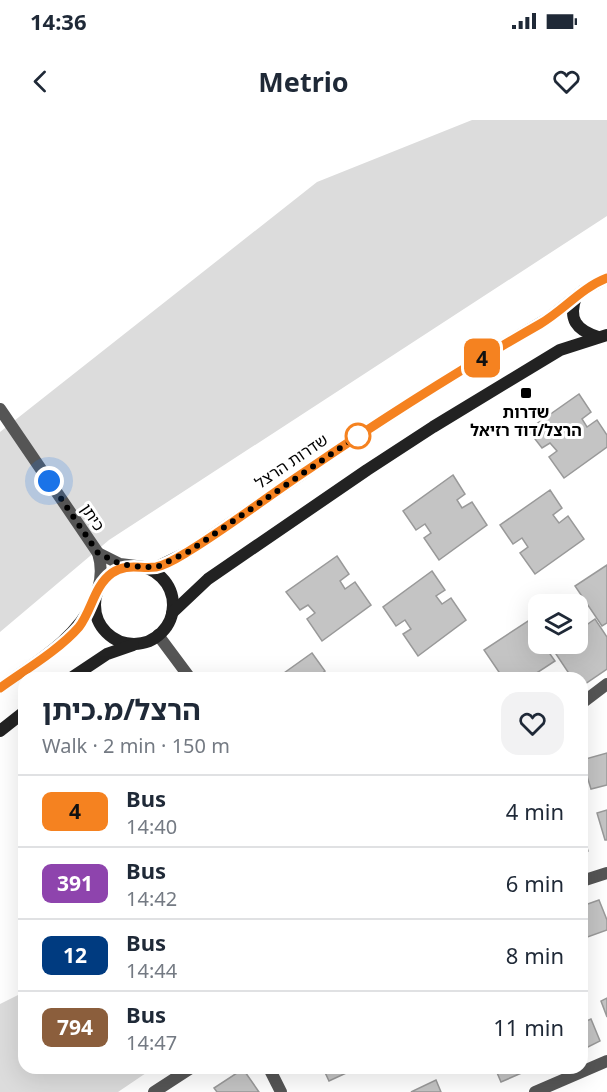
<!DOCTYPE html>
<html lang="en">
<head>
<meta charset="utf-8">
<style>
	:root { --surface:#fff; --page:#f2f2f3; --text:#1f2937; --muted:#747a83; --line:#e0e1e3 }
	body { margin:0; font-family:"Noto Sans","Noto Sans Hebrew",sans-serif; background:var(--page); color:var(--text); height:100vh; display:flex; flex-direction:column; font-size:22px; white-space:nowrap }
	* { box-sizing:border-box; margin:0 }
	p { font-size:20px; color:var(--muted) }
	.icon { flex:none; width:33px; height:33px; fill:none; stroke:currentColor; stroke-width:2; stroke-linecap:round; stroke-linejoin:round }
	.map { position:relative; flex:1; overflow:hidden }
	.details { position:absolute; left:18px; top:552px; width:570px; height:402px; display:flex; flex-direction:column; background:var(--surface); border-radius:18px; box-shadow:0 6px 24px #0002 }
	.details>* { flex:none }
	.badge { padding:0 12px; border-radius:9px; font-size:21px; line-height:39px }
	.buttons { position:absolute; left:528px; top:474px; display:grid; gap:12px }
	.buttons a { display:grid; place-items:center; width:60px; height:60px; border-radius:12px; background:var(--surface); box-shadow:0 6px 24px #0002; font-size:30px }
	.you { position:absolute; width:30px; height:30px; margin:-15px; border:4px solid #fff; border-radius:50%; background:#1a73e8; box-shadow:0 0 0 9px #1a73e833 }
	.map>.badge { position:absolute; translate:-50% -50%; box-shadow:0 0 0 3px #fff }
	.round { display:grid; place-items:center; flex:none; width:63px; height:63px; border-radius:18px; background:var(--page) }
	.overview { display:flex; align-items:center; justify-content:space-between; height:102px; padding:0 24px }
	h1 { font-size:28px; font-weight:700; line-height:45px }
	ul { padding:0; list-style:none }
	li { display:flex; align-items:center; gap:18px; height:72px; padding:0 24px; border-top:2px solid var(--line) }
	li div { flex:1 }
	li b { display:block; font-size:22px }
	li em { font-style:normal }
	li .badge { min-width:66px; font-weight:700; text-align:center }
	.status { display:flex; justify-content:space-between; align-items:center; height:42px; padding:0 30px; background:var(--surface); direction:ltr }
	.status svg { height:16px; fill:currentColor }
	header { display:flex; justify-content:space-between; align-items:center; height:78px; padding:0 24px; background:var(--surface); font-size:27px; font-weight:700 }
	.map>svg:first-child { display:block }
</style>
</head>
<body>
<div class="status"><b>14:36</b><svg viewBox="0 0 49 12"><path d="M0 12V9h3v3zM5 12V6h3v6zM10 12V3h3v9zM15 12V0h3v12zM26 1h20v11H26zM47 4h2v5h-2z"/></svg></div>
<header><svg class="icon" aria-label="back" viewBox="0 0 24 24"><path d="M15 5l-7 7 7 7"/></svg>Metrio<svg class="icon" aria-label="heart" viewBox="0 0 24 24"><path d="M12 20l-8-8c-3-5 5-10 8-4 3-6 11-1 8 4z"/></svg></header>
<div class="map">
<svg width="607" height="972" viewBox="0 0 607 972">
	<rect width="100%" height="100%" fill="#fff"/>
	<g fill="#dcdcdc">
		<polygon points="472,0 607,0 607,96 109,420 0,512 0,312 317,62"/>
		<polygon points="24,872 24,948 147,948 149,951 118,972 0,972 0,884"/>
	</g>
	<g fill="#c4c4c4" stroke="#999" stroke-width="1.5">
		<polygon points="579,274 591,292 582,299 587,307 597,300 607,315 607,327 564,358 549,337 557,331 550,323 542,328 528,310"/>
		<polygon points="453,355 465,374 457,380 462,388 472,382 487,405 439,440 424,418 431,413 425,404 416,410 403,391"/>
		<polygon points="550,370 562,388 553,395 559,403 568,396 584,419 535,454 520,433 528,427 522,418 513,424 500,405"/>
		<polygon points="337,436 349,454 340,461 345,469 355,462 371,485 322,521 307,499 315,493 308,485 300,490 286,472"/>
		<polygon points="607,445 607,503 602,506 575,466"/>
		<polygon points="432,451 445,470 436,476 442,484 451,478 466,500 418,536 403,514 411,509 405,500 396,506 383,487"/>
		<polygon points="595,499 607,517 607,549 582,566 582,558 572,558 552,528 559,524 578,524 578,511"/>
		<polygon points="528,501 538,517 538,524 543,524 555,541 529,558 503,558 484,530"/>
		<polygon points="312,533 325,551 316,558 277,558"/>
		<polygon points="607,633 607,665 591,669 582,640"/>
		<polygon points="607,690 607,720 605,720 597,693"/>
		<polygon points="582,711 588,731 582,733"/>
		<polygon points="599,780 607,800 607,810 582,819 582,786"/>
		<polygon points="607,878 607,897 601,881"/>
		<polygon points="591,899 600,921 582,930 582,903"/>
		<polygon points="323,948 357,948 329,961"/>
		<polygon points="495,948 533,948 501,962"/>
		<polygon points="243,949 259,972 217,972 214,968"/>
		<polygon points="436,960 441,972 411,972"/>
	</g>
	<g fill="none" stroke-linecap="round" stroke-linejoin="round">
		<g stroke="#555" stroke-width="12">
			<path d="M 0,289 L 98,433 C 102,446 102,456 98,469"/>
			<polyline points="98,433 120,444 136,446"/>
			<polyline points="158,515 190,558"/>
			<polyline points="582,583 607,564"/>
			<polyline points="582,761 607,753"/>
			<polyline points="269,948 281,972"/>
			<polyline points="154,972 191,948"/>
			<polyline points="535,972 607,941"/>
		</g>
		<g stroke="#222" stroke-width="12">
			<path d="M 576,177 C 568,199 576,210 598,217"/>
			<circle cx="134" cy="485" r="39"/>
			<polyline points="142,447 157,447 188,432 349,322 471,244 549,198 584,170 607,158"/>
			<polyline points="172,493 208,459 367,350 433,307 560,230 607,215"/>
			<polyline points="71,558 107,534 133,525"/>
			<path d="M 0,568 C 35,542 75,521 94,480"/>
			<polyline points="0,611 24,592"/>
		</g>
	</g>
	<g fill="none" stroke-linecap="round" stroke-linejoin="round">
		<defs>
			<path id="line" d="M 0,568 C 25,550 59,530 79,507 C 92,490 94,466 112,453 C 126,443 140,449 156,447 C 167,445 179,437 189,431 C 230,406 268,376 309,349 C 384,298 461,249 540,204 C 564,190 581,168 607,158"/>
		</defs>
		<use href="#line" stroke="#fff" stroke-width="14"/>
		<use href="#line" stroke="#f58220" stroke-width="9"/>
		<polyline stroke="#000" stroke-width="6" stroke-dasharray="0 10.8" points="49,361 98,433 120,444 142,447 157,447 188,432 365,311 358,316"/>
	</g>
	<rect fill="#000" stroke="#fff" stroke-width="2" x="520" y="267" width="12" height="12" rx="3"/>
	<circle fill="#fff" stroke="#f58220" stroke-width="3" cx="358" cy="316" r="12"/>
	<g text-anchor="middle" stroke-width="6" stroke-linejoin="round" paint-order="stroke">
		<g font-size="16" font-weight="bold" fill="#000" stroke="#fff">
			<text x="526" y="298">שדרות<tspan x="526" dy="18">הרצל/דוד רזיאל</tspan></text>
		</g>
		<g font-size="16" fill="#000" stroke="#fff">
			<text transform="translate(291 341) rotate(-34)" y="6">שדרות הרצל</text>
			<text transform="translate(93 397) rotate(56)" y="6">כיתן</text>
		</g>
	</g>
</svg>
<div class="buttons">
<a><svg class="icon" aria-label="layers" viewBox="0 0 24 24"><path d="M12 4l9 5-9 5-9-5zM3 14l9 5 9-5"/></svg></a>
</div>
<div class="you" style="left:49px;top:361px"></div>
<b class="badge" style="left:482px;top:238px;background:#f58220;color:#111">4</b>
<section class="details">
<div class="overview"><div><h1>הרצל/מ.כיתן</h1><p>Walk · 2 min · 150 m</p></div><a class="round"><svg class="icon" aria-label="heart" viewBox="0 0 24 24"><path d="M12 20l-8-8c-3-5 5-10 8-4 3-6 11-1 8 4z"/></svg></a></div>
<ul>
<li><span class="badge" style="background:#f58220;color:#111">4</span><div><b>Bus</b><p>14:40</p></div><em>4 min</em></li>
<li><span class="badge" style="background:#8e44ad;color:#fff">391</span><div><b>Bus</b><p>14:42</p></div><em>6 min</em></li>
<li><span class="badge" style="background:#003b80;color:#fff">12</span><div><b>Bus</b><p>14:44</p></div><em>8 min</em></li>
<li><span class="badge" style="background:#8b5e3c;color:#fff">794</span><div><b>Bus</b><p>14:47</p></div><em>11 min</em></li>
</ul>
</section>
</div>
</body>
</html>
